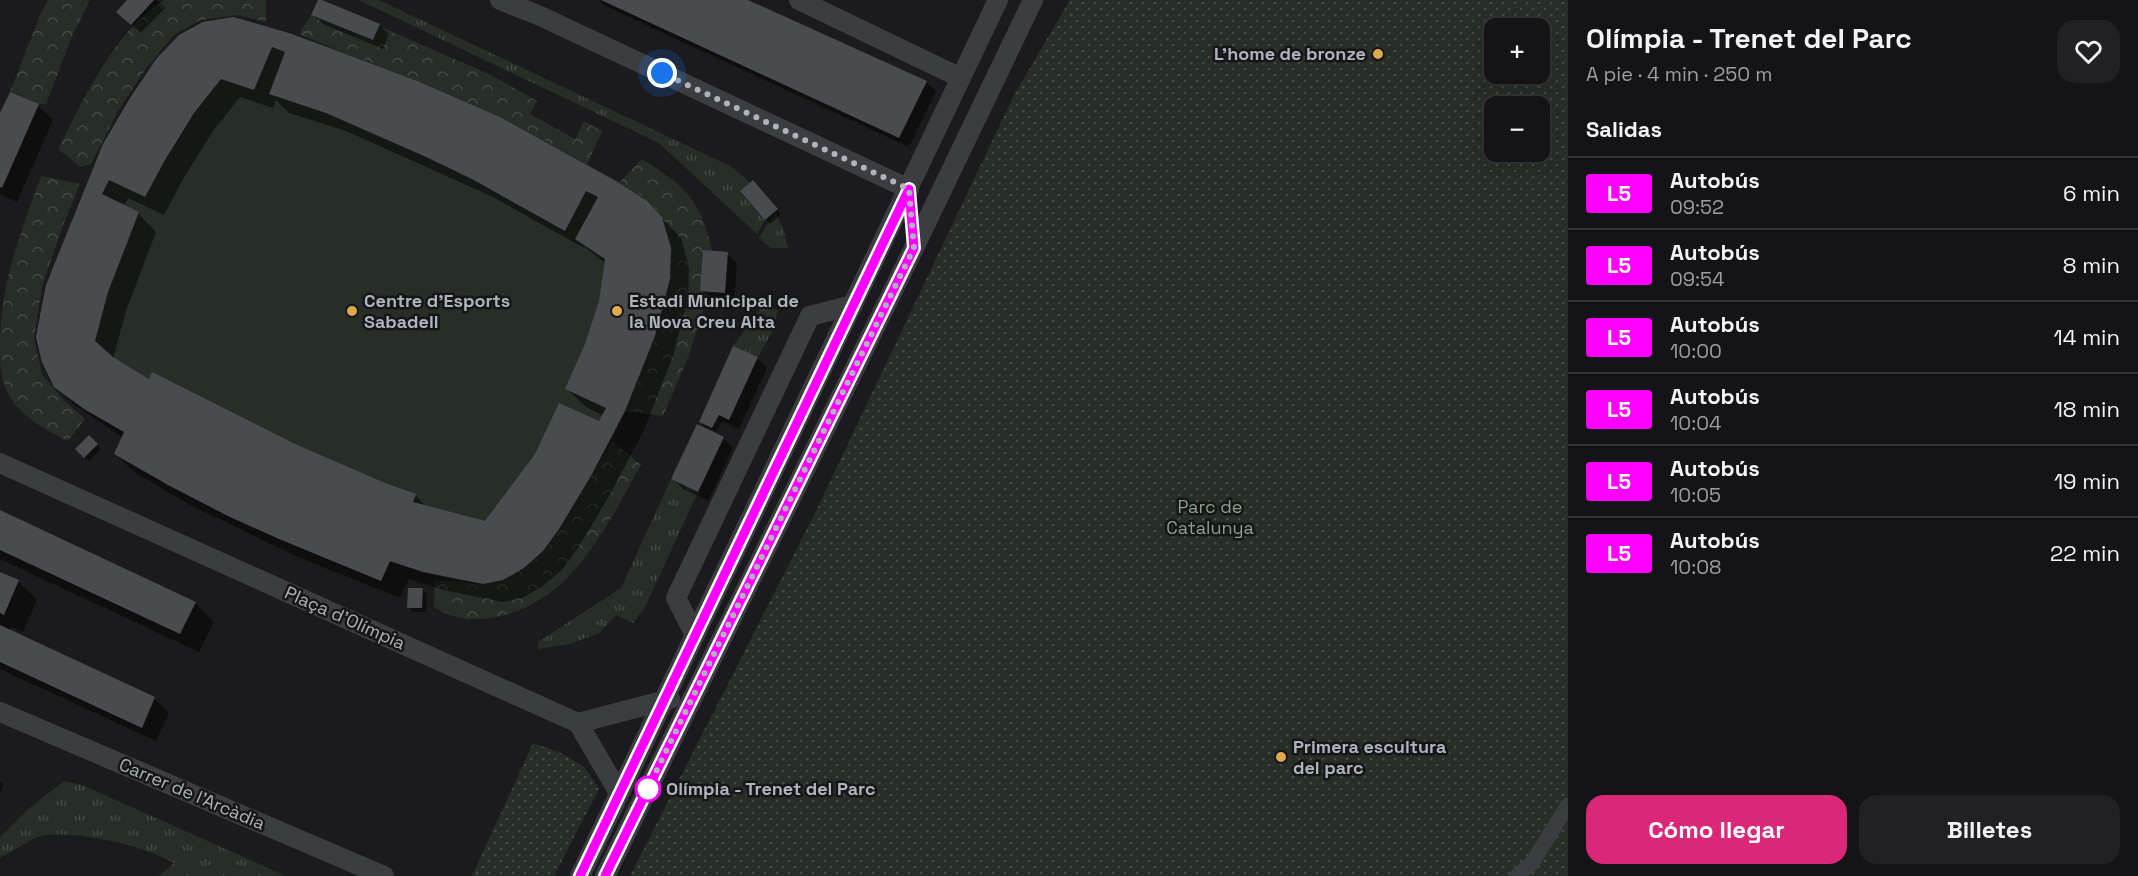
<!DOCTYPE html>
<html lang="es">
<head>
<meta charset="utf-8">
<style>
	:root { --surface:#141416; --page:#212123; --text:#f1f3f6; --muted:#9d9ea1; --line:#333335; --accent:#db2777 }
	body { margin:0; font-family:"Space Grotesk",sans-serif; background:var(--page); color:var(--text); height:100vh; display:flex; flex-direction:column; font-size:22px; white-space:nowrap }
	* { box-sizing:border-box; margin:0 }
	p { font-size:20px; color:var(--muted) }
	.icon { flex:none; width:33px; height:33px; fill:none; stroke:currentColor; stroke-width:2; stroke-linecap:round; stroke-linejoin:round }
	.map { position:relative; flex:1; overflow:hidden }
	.sheet { display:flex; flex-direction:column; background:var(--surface); width:570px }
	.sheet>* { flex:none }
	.badge { padding:0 12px; border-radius:4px; font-size:21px; line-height:39px }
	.controls { position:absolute; left:1484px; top:18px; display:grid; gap:12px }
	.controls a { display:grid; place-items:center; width:66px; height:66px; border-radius:12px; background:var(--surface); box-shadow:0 6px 24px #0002,0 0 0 2px var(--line); font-size:30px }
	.you { position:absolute; width:30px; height:30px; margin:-15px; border:4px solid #fff; border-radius:50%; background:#1a73e8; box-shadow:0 0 0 9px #1a73e833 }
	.map>.badge { position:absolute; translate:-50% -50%; box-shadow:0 0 0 3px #fff }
	h2 { padding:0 18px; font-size:22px; line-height:54px }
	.round { display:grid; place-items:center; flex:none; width:63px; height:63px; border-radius:18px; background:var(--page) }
	.summary { display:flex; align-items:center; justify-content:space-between; height:102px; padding:0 18px }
	h1 { font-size:28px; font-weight:700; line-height:45px }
	.cta { display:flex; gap:12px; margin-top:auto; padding:12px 18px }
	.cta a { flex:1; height:69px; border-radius:18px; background:var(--accent); color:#fff; font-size:24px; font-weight:700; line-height:69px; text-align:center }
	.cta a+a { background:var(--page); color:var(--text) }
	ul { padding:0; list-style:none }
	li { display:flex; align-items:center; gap:18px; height:72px; padding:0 18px; border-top:2px solid var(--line) }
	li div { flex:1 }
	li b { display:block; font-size:22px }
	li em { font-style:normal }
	li .badge { min-width:66px; font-weight:700; text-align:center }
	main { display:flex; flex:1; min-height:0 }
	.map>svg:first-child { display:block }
</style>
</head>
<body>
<main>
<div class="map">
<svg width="1568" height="876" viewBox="0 0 1568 876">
	<defs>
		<pattern id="grass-tufts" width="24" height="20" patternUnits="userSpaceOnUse" patternTransform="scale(1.5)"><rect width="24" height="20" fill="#272e28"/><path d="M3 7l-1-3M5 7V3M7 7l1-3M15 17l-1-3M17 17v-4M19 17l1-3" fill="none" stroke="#444a45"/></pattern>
		<pattern id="forest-crowns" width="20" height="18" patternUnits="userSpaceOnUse" patternTransform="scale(1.5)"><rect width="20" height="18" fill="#272e28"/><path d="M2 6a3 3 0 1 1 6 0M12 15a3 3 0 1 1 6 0" fill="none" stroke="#444a45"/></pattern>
		<pattern id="park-dots" width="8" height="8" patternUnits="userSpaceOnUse" patternTransform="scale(1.5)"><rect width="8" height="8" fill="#272e28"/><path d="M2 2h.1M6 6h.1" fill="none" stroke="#444a45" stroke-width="1.8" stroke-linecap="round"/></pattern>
	</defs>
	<rect width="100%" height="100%" fill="#1b1b1d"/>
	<g fill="url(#grass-tufts)">
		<polygon points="359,0 379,0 730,166 750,182 740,192 765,220 757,234 659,143"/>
		<polygon points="775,212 783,228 788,248 771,248 759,238"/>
		<polygon points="763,305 778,310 773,330 758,357 733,346"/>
		<polygon points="671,479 698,492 645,607 633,623 616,615 599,633 570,644 538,649 538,642 621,588"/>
		<path d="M 64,781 L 82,785 L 286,876 L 159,876 L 174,863 C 141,845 84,832 46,835 C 34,836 12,852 0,858 L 0,837 L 27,810 Z"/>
	</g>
	<g fill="url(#forest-crowns)">
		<polygon points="48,0 90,0 72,36 46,104 39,104 10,92 40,15"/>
		<path d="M 164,0 L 266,0 L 266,22 L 238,15 L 201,20 L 175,34 L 147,67 L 118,111 L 91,164 L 81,167 L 58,149 C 86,96 112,34 164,0 Z"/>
		<polygon points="311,15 373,40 379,26 493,76 537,101 530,114 575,139 584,121 602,131 587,165 496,115 299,34"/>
		<path d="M 642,159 C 685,186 701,200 712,251 L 703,251 L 700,291 L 709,292 L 689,355 L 663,416 L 625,411 L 655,336 L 647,201 L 619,183 Z"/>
		<path d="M 41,176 L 80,184 L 62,228 L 42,287 L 34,338 L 42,374 L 63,399 L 85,419 L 68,441 C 44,429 17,415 6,389 C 0,374 0,360 0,344 C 0,284 21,232 41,176 Z"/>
		<path d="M 612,441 L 641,465 C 607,525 571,604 496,617 C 474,621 454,620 434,607 L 435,580 L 483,584 L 503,580 L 559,529 Z"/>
	</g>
	<g fill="url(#park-dots)" fill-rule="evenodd">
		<path d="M 1070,0 L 1568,0 L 1568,876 L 630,876 L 815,513 L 1014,95 ZM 1494,28 L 1539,28 L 1539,74 L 1494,74 ZM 1494,106 L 1539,106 L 1539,152 L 1494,152 Z"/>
		<polygon points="533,743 561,753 584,767 599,789 554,876 472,876"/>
	</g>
	<path fill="#272e28" d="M 233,17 C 323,42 414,76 499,116 C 531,131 561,150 592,167 C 615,180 648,194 662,217 C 671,232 673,264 670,281 C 656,354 618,432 580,495 C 569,514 558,534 544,550 C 534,562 518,574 503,580 C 476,590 418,570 390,562 L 381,581 C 289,544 200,504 114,454 L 124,432 L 84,409 L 54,387 L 42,362 L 36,337 L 46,285 L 103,144 L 130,98 L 157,58 L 179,35 L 203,22 Z"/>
	<g fill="#0007" fill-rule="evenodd">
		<polygon points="129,0 157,0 165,8 141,33 128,21"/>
		<polygon points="599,0 744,0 926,82 936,91 909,147 605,6"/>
		<polygon points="313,15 379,25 389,34 383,49 323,24"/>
		<path d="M 233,19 L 646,202 L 681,238 L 689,268 L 688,299 L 673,356 L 644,430 L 611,493 L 578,548 L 562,570 L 543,586 L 522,598 L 503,602 L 443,590 L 409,579 L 400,598 L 300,558 L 188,504 L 134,472 L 116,454 L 123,438 L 75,405 L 55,386 L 104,145 ZM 240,97 L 273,108 L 276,100 L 289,113 L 346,131 L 493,197 L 584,248 L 585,247 L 606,264 L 601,301 L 586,345 L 567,389 L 586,407 L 604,416 L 600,423 L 486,522 L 427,507 L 415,495 L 385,485 L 150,381 L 113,359 L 126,311 L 156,232 L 138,213 L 124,206 L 128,198 L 164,215 L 183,179 L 213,131 Z"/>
		<polygon points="10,94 38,106 53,120 17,202 0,194 0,117"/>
		<polygon points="757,186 781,214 770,224 766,219"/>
		<polygon points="727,254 737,263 734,302 711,300 702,291"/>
		<polygon points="757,358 767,368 739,429 722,421 717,432 705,426 701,422"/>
		<polygon points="698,426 724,439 733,448 708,501 683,489 673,479"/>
		<polygon points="89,437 101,449 89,461 77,449"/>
		<polygon points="0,512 196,604 214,622 199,652 0,559"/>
		<polygon points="0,573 18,581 37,600 23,632 11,627 9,631 155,699 169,713 156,741 0,669"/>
		<polygon points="423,590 427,594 426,612 413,612 409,607"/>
		<polygon points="0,781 4,784 0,792"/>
	</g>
	<g fill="#4a4b4f" fill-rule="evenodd">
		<polygon points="127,0 154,0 131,25 116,12"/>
		<polygon points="318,0 322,0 380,24 373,40 311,15"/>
		<polygon points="601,0 748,0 927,81 899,138"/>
		<path d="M 233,17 L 289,33 L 417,81 L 500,117 L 619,183 L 647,201 L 662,217 L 671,248 L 670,279 L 655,336 L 625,411 L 592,474 L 559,529 L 543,551 L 524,568 L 503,580 L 483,584 L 423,572 L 390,561 L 381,581 L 279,539 L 228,516 L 168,485 L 114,454 L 124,432 L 84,409 L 54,387 L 42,362 L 36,337 L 46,285 L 103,144 L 130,98 L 157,58 L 179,35 L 203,22 ZM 272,47 L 285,52 L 269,94 L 326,113 L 424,156 L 472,179 L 565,231 L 586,191 L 598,197 L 575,239 L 605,259 L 599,301 L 585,344 L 565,389 L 606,408 L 599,421 L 559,403 L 535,454 L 485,521 L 413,502 L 416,494 L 385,483 L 295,444 L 152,372 L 149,379 L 113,357 L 95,341 L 108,292 L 139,212 L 102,194 L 109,180 L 145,197 L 165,160 L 194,113 L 221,79 L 254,90 Z"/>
		<polygon points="10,92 39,104 2,188 0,187 0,113"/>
		<polygon points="753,180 778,209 765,220 740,191"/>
		<polygon points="703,250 728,252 725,293 700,291"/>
		<polygon points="733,346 758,357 729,420 719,415 712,428 699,422"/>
		<polygon points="697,424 724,437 698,492 671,479"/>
		<polygon points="89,435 98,444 84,458 75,449"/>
		<polygon points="0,510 196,602 180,634 0,550"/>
		<polygon points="0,572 19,580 4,615 0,613"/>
		<polygon points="408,588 423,588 422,608 407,608"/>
		<polygon points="0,625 155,697 142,728 0,662"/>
	</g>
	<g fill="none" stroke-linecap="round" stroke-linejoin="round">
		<polyline stroke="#3c3d41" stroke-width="15" points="1517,876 1532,863 1568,805"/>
		<g stroke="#3c3d41" stroke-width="20">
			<polyline points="500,0 538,15 909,189"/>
			<polyline points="799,0 961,78"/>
			<polyline points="0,463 578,723 670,699"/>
			<polyline points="695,635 676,598 810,316 853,305"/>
			<polyline points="0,712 384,876"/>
			<polyline points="578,723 619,793"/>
			<polyline points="580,876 998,0"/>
			<polyline points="605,876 914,248 1033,0"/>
		</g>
	</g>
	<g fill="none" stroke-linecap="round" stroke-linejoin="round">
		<defs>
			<polyline id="line" points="580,876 909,189 914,248 605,876"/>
		</defs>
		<use href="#line" stroke="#fff" stroke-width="14"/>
		<use href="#line" stroke="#fe00ff" stroke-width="9"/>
		<polyline stroke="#afb3bb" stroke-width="6" stroke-dasharray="0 10.8" points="648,789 645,794 914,248 909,189 662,73"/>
	</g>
	<g fill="#e0a950" stroke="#161618" stroke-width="2">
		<circle cx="1378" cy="54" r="6"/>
		<circle cx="352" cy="311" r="6"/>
		<circle cx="617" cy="311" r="6"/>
		<circle cx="1281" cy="757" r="6"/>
	</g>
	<circle fill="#fff" stroke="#fe00ff" stroke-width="3" cx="648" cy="789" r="12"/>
	<g text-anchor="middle" stroke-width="5" stroke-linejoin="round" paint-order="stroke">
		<g font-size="18" font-weight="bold" fill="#afb3bb" stroke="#161618" text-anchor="start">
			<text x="1366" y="60" text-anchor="end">L'home de bronze</text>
			<text x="364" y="307">Centre d'Esports<tspan x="364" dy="21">Sabadell</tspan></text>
			<text x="629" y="307">Estadi Municipal de<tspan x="629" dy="21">la Nova Creu Alta</tspan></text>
			<text x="1293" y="753">Primera escultura<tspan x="1293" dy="21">del parc</tspan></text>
		</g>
		<g font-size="18" fill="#88a389" stroke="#161618">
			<text x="1210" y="513">Parc de<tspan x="1210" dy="21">Catalunya</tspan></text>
		</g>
		<g font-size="18" fill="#afb3bb" stroke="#161618">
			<text transform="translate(345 618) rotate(24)" y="6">Plaça d'Olímpia</text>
			<text transform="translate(192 794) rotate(23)" y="6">Carrer de l'Arcàdia</text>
		</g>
		<g font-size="18" font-weight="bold" fill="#afb3bb" stroke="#161618" text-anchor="start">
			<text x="666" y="795">Olímpia - Trenet del Parc</text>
		</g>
	</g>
</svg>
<div class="controls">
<a>+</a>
<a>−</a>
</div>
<div class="you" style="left:662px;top:73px"></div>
</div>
<section class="sheet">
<div class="summary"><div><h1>Olímpia - Trenet del Parc</h1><p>A pie · 4 min · 250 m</p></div><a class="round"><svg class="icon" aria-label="heart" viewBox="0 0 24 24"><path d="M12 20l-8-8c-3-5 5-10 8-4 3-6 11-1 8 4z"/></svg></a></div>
<h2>Salidas</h2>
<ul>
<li><span class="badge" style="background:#fe00ff;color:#fff">L5</span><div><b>Autobús</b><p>09:52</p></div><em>6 min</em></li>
<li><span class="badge" style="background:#fe00ff;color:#fff">L5</span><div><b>Autobús</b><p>09:54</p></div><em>8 min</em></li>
<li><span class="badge" style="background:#fe00ff;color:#fff">L5</span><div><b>Autobús</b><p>10:00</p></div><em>14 min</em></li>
<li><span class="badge" style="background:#fe00ff;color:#fff">L5</span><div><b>Autobús</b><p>10:04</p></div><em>18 min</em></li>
<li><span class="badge" style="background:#fe00ff;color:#fff">L5</span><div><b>Autobús</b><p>10:05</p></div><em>19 min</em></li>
<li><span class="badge" style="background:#fe00ff;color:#fff">L5</span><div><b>Autobús</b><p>10:08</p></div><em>22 min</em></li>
</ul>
<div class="cta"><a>Cómo llegar</a><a>Billetes</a></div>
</section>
</main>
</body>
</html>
